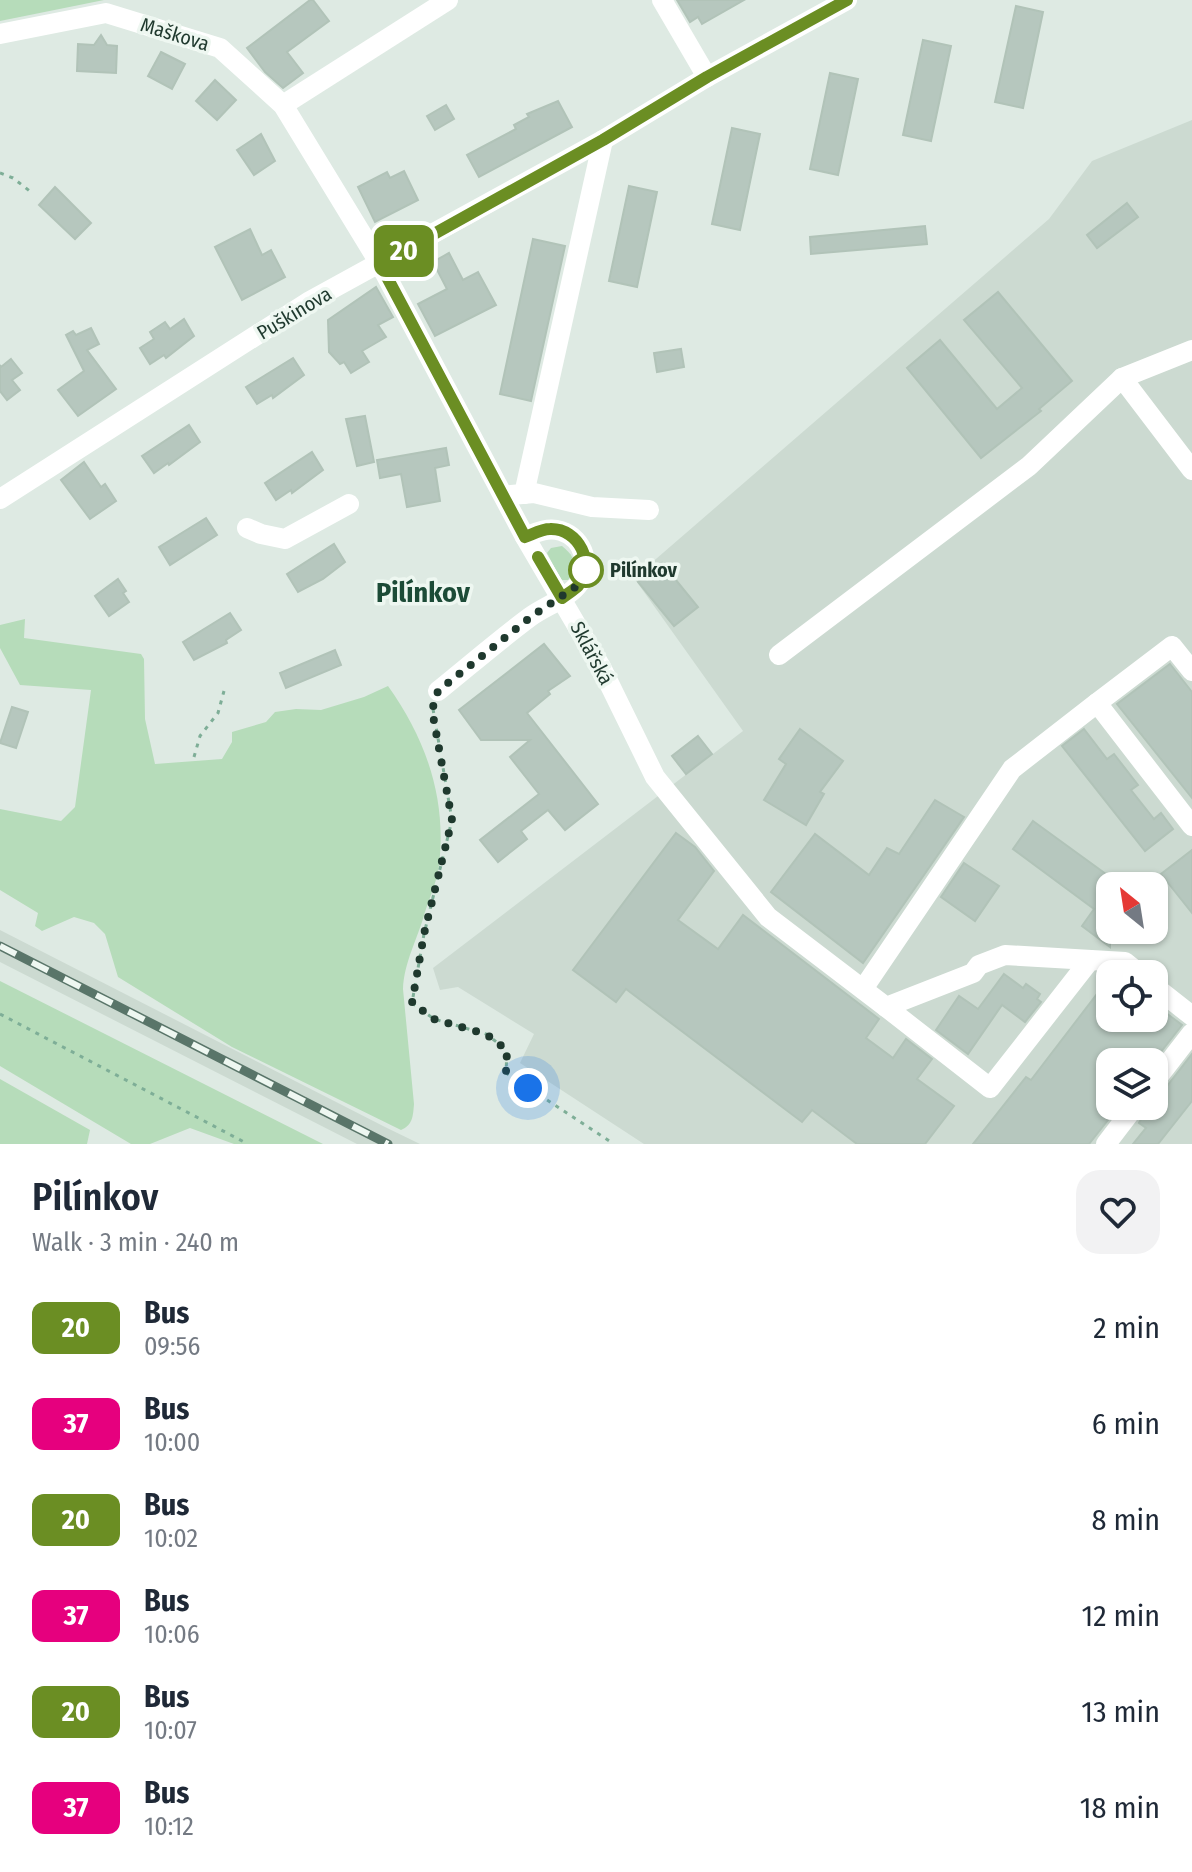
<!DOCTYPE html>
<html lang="en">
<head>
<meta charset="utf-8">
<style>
	:root { --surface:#fff; --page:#f2f2f3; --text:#1f2937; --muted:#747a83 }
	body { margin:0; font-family:"Fira Sans Condensed",sans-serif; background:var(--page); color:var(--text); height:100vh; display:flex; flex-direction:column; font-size:30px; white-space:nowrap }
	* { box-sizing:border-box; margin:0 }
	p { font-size:26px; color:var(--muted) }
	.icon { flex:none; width:44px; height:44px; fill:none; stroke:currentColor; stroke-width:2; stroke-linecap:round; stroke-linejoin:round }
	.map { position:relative; height:1144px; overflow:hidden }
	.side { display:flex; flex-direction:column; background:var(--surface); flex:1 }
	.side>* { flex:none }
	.badge { padding:0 16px; border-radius:12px; font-size:28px; line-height:52px }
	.needle { width:52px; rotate:330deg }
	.tools { position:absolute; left:1096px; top:872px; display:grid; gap:16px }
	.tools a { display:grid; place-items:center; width:72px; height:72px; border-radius:16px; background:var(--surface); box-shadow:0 2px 6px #0004; font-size:40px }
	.you { position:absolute; width:40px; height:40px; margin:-20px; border:6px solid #fff; border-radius:50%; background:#1a73e8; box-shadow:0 0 0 12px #1a73e833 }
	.map>.badge { position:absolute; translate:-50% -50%; box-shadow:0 0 0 4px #fff }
	.round { display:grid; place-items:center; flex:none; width:84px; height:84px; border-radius:24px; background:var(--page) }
	.head { display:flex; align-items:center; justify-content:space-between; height:136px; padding:0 32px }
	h1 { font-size:38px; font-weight:600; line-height:60px }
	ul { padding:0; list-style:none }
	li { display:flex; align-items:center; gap:24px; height:96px; padding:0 32px }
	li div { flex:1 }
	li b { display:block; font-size:30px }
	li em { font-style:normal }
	li .badge { min-width:88px; font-weight:700; text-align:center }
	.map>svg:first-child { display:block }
</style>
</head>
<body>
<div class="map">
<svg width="1192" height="1144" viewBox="0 0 1192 1144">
	<rect width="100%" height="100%" fill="#deeae3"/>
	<g fill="#ccdad1" fill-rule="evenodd">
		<path d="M 1192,120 L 1192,1144 L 644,1144 L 520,1063 L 534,1034 L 458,987 L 440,990 L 433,968 L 743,731 L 634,578 L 1049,219 L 1092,161 ZM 1110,886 L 1154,886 L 1154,930 L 1110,930 ZM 1110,974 L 1154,974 L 1154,1018 L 1110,1018 ZM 1110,1062 L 1154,1062 L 1154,1106 L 1110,1106 Z"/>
		<polygon points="0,930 385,1127 420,1144 357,1144 0,962"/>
	</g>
	<g fill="#b6dcba">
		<polygon points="0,0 104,0 0,21"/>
		<path d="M 562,546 C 572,554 575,559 574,573 L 568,580 L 561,580 L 547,553 L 551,548 Z"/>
		<path d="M 25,619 L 24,638 L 141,654 L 144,659 L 145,719 L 155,764 L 222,759 L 232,742 L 232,732 L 266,722 L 275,712 L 296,709 L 321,710 L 364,697 L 388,686 C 426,739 447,799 439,865 C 437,881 430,897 425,912 C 418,938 404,962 403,989 L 414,1104 C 413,1116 413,1125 401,1130 L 232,1047 L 118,977 L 105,934 L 94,923 L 74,917 L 42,931 L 35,926 L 38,913 L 0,890 L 0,809 L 61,821 L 75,807 L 91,690 L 20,685 L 0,648 L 0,625 Z"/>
		<polygon points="0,981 323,1144 234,1144 190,1128 150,1144 131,1144 0,1066"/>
		<polygon points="0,1079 90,1130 87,1144 0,1144"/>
	</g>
	<g fill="#b6c7be" stroke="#b1c3b8" stroke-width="2">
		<polygon points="310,0 313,0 329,21 287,52 303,73 283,88 265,72 247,48"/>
		<polygon points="677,0 744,0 702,24 698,17 690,22"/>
		<polygon points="1016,6 1043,12 1023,108 995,102"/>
		<polygon points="101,35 107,45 117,46 116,73 77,71 78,44 94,45"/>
		<polygon points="923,40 951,46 931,141 903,135"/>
		<polygon points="161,52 185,64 172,89 148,76"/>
		<polygon points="830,73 858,79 838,175 810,169"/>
		<polygon points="215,80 236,100 217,120 196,101"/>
		<polygon points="558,101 572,127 479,177 467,155 516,129 514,125 529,117 527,114"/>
		<polygon points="446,105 454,119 435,130 427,116"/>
		<polygon points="732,128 760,134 740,230 712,224"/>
		<polygon points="261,134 275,161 254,175 237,150"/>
		<polygon points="404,171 418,200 375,222 358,187 387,172 390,178"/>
		<polygon points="629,186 657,192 637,287 609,281"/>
		<polygon points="55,187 91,223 75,239 39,205"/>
		<polygon points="1127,203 1138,217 1097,248 1087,235"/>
		<polygon points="925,226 927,244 811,254 810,237"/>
		<polygon points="250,229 262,255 271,250 285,277 242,300 215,247"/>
		<polygon points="533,239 565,246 531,401 500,394"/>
		<polygon points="449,253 463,280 478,272 496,305 435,336 418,304 447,289 433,262"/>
		<polygon points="376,287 393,317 378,325 386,337 362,351 369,362 351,373 344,362 340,364 329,352 328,320"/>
		<polygon points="998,292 1072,381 1039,409 1041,411 981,458 907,368 940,340 997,409 1022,388 964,320"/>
		<polygon points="184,319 194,336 166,358 164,355 150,364 140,348 154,339 150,332 165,322 170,329"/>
		<polygon points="91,328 99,344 87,350 116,389 78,416 58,390 84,371 66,335 73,331 76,335"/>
		<polygon points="681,349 684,367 657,372 654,353"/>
		<polygon points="293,358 304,375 273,398 272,395 257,404 246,387"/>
		<polygon points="11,359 22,373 12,380 20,390 7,400 0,391 0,365 1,367"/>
		<polygon points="365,416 374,462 357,466 346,419"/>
		<polygon points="189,425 200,442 169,465 168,463 154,473 142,456"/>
		<polygon points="446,448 449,465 435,468 440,501 407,507 401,474 380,478 377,460"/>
		<polygon points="312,452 323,470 292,493 291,490 276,500 265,483"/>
		<polygon points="84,462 101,487 105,484 116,501 90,519 61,480"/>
		<polygon points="206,518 217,535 170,565 159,547"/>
		<polygon points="334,544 345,562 323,579 298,592 287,574"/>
		<polygon points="662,563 698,607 674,626 638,582"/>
		<polygon points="118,579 126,591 123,593 129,602 109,616 95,596"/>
		<polygon points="230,613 241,630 226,640 227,643 194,660 183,642"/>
		<polygon points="544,644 570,676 548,691 550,694 527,713 598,804 565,830 548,810 521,831 527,839 498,862 480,840 539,794 510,757 530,740 481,740 459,710"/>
		<polygon points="335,650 341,665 286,688 280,673"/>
		<polygon points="1170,664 1192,692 1192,798 1117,704"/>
		<polygon points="12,707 28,712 16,748 0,743"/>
		<polygon points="800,729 843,761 820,792 824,794 806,825 764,800 786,764 779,759"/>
		<polygon points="1084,729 1107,759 1114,754 1138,785 1131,790 1154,819 1161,813 1173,829 1145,851 1062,746"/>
		<polygon points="698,736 712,754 686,774 672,756"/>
		<polygon points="935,800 964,817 863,963 771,892 815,834 869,875 887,848 899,854"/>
		<polygon points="1033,821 1110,877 1110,947 1082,926 1094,909 1013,849"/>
		<polygon points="676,833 695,847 714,871 678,920 718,949 743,915 879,1019 866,1038 893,1058 906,1039 932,1059 917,1079 954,1106 925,1144 857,1144 812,1110 802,1122 626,989 616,1002 573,970"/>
		<polygon points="1192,850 1192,913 1161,874"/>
		<polygon points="964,863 999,886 975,921 941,897"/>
		<polygon points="1004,974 1023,988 1026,984 1040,994 1037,999 1041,1002 1025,1022 1002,1005 968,1054 936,1030 959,996 978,1009"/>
		<polygon points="1110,977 1110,1018 1154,1018 1154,1004 1182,1025 1153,1062 1110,1062 1110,1106 1119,1106 1089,1144 973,1144 1026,1077 1031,1080"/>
		<polygon points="1192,1054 1192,1101 1158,1144 1133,1144 1146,1128 1139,1123 1148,1106 1154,1106 1154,1095 1164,1090"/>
	</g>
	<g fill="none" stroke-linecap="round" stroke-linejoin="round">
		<g stroke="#7eae97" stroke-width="3" stroke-dasharray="4 6" stroke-linecap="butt">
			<polyline points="0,173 13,178 31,192"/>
			<polyline points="433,709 452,820 424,934 412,1003 434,1019 486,1034 507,1050 506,1073 614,1144"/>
			<polyline points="194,757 200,736 218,713 224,691"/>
			<polyline points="0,1014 248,1144"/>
		</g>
		<g stroke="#fff" stroke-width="20">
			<polyline points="662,0 707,77"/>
			<polyline points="0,34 106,13 220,48 283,105 380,264 525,537 601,667 655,777 768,917 886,1007 973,973 979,965 1005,955 1125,962 1140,974"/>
			<polyline points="283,105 448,0"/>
			<polyline points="1122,378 1192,470"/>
			<polyline points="524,494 603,140"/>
			<polyline points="511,495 534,493 592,507 649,510"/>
			<polyline points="0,499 310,301 603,140 707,77 847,0"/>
			<polyline points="247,528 261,534 285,539 349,504"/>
			<polyline points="779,655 1029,466 1122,378 1192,350"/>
			<path d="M 438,691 C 469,666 499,640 530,617 C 545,606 565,600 577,586 C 593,568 584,538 561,531 C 548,527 537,532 525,537"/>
			<polyline points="1097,703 1172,646 1192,671"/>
			<polyline points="1154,986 1192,1016"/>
			<polyline points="863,989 1012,769 1097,703 1192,826"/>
			<polyline points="886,1007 990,1088 1090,960"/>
			<polyline points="1154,1082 1192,1033"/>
			<polyline points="1106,1144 1135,1106"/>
		</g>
		<defs>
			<polyline id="rail" points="0,946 388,1144"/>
		</defs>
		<use href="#rail" stroke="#597569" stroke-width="9"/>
		<use href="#rail" stroke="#eef7f1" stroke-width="6" stroke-dasharray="18" stroke-linecap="butt"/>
	</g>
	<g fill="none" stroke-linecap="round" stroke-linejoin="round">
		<defs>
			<path id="line" d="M 538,557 L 562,598 C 567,594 574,590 578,586 C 596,564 579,528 550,529 C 542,529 533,534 525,537 L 380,264 L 603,140 L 707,77 L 847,0"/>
		</defs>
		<use href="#line" stroke="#fff" stroke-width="18"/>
		<use href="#line" stroke="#6b8e23" stroke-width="12"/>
		<polyline stroke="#1f392e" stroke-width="8" stroke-dasharray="0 14.4" points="528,1088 506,1073 507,1050 486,1034 434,1019 412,1003 424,934 452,820 432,710 438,691 532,616 577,586 586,570"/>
	</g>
	<circle fill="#fff" stroke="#6b8e23" stroke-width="4" cx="586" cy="570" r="16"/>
	<g text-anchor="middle" stroke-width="7" stroke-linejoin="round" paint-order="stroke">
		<g font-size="20" fill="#1f392e" stroke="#eef7f1">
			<text transform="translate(175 34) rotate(17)" y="7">Maškova</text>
			<text transform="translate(294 313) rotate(-31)" y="7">Puškinova</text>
			<text transform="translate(592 653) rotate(62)" y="7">Sklářská</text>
		</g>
		<g font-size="20" font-weight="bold" fill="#1f392e" stroke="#eef7f1" text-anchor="start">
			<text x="610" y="577">Pilínkov</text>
		</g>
		<g font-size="28" font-weight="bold" fill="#1c4b37" stroke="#eef7f1">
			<text x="423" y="602">Pilínkov</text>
		</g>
	</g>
</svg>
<div class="tools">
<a><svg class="needle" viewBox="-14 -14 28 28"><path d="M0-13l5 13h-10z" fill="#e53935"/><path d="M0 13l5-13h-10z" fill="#747a83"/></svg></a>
<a><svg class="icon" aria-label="locate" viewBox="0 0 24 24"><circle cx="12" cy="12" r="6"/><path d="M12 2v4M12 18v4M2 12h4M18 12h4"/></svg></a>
<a><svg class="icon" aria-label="layers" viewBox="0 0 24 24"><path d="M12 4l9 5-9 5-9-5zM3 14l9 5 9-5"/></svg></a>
</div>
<div class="you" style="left:528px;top:1088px"></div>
<b class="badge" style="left:404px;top:251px;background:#6b8e23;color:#fff">20</b>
</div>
<section class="side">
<div class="head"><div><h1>Pilínkov</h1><p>Walk · 3 min · 240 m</p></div><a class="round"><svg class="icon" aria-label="heart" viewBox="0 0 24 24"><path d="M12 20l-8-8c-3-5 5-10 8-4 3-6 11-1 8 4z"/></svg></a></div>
<ul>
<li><span class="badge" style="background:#6b8e23;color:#fff">20</span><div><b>Bus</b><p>09:56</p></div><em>2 min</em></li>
<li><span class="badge" style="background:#e6007e;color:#fff">37</span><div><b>Bus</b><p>10:00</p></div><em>6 min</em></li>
<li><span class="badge" style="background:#6b8e23;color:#fff">20</span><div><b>Bus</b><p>10:02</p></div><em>8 min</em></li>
<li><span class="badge" style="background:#e6007e;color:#fff">37</span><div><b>Bus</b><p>10:06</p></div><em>12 min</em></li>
<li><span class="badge" style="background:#6b8e23;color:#fff">20</span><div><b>Bus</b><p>10:07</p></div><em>13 min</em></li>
<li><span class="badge" style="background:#e6007e;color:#fff">37</span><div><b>Bus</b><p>10:12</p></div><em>18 min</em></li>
</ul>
</section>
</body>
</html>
